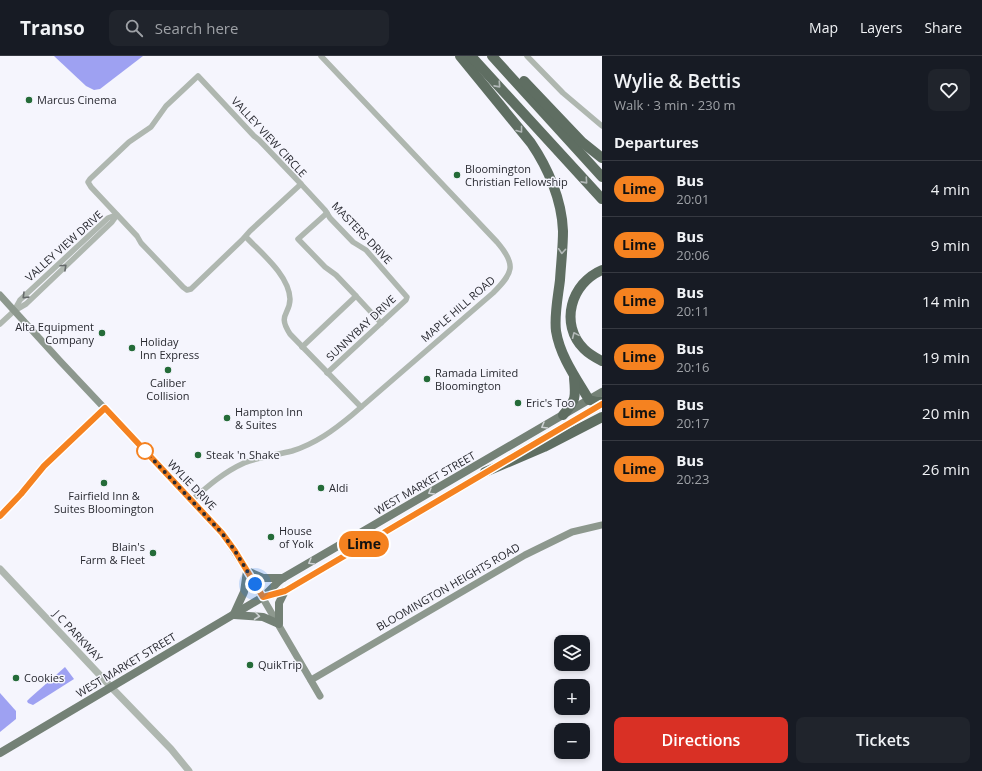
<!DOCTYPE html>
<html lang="en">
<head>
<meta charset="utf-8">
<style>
	:root { --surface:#171b24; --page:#20242c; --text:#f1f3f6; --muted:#9ea1a6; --line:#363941; --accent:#d93025 }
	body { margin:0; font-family:"Open Sans",sans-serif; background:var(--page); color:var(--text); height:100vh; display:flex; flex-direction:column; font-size:15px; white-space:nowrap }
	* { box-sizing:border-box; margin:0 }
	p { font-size:13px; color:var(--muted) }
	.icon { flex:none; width:22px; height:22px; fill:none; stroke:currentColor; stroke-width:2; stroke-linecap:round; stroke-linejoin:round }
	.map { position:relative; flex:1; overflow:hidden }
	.sheet { display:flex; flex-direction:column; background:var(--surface); width:380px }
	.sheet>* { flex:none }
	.badge { padding:0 8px; border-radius:13px; font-size:14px; line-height:26px }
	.buttons { position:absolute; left:554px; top:579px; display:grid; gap:8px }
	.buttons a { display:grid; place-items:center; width:36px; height:36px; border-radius:8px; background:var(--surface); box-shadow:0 2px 6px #0003; font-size:20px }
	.you { position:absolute; width:20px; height:20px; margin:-10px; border:3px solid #fff; border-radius:50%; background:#1a73e8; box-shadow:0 0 0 6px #1a73e833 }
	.map>.badge { position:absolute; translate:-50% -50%; box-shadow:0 0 0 2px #fff }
	h2 { padding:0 12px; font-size:15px; line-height:36px }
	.round { display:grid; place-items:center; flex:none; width:42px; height:42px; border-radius:8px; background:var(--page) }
	.headline { display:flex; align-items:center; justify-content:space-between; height:68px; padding:0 12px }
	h1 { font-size:19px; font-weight:600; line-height:30px }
	.action { display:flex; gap:8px; margin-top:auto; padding:8px 12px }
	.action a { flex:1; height:46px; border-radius:8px; background:var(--accent); color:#fff; font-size:16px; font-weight:600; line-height:46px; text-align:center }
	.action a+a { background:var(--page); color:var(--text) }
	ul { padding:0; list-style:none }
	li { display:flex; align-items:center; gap:12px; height:56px; padding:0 12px; border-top:1px solid var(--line) }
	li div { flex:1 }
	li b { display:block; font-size:15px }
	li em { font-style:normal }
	li .badge { min-width:44px; font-weight:700; text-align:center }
	header { display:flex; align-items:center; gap:24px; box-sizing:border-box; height:56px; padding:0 20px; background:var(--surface); border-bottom:1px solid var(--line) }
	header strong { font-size:19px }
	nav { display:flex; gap:22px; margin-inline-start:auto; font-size:14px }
	.search { width:280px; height:36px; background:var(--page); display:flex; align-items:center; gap:10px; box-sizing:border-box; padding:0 14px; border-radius:8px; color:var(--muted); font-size:15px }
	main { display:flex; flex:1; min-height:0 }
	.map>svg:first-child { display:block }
</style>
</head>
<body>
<header>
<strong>Transo</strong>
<div class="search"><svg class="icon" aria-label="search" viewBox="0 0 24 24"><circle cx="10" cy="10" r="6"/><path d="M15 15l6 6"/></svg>Search here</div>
<nav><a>Map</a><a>Layers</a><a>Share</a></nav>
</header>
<main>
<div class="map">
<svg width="602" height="715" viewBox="0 0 602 715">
	<rect width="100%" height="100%" fill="#f5f5fd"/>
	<g fill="#9ea1f2">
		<polygon points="54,0 143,0 100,33 94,34 86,30"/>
		<polygon points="65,611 74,623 33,649 28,647 27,645 30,642"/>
		<polygon points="0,637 16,655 16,663 0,676"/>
	</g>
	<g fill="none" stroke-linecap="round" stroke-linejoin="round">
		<g stroke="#afb7b0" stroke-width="5.5">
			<polyline points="527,0 563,37 602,70"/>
			<polygon points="198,20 254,80 259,84 301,128 250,175 242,184 191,233 187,234 183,231 141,187 137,180 91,131 88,126 90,123 129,86 151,71 166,50"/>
			<polyline points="301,128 325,154 330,162 353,186 366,194 407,241 406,244 327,317"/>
			<path d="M 246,181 C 261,197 289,219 290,243 C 290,259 277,258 290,278 L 361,351"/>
			<polyline points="356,240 381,267"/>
			<polyline points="15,253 20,244 108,162 116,159"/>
			<polyline points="0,268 14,255 26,248 112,166 117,159"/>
			<polyline points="302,291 356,240 336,219 325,211 298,183 327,157"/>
			<path d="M 192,444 C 208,430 224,416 244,407 C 259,401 276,399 292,395 C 315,388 334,374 352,359 L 493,237 C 513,217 517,209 497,186 L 321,0"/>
			<polyline points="0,460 21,438 44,410 105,352"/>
		</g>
		<polyline stroke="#afb7b0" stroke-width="7" points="0,513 111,631 171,693 189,715"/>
		<g stroke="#8d988e" stroke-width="7">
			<polyline points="0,239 60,305 222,477 247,515 320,640"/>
			<polyline points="311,624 525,499 572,476 602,469"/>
		</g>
		<g stroke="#748176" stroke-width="8">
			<polyline points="512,401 602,348"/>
			<polyline points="263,541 285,535 490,414"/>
			<polyline points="234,558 244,536 247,515 263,522 283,522"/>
			<polyline points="234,559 263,561 279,568 279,547 285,535"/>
			<polyline points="0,697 263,541 278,526 283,522 602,336"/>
		</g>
		<g stroke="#5f6e62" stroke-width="10">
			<path d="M 460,0 L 531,87 C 548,112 562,144 563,175 C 563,191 561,208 560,224 C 558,241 554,259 556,275 C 560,300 576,322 589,344 L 597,346 L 602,346"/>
			<polyline points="471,0 602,143"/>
			<polyline points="492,0 602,121"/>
			<polyline points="524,25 582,86 602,102"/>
			<path d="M 602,214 C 571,227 559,268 584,293 C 589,298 596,302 602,305"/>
			<path d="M 563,359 C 576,344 576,342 574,322"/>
			<polyline points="485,416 544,391 602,361"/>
		</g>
	</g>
	<defs><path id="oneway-chevron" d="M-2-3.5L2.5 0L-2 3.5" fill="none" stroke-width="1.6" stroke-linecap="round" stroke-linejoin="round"/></defs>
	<g stroke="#b2b8b7">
		<use href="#oneway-chevron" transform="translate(498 29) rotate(48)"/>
		<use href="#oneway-chevron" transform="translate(520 74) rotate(52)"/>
		<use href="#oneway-chevron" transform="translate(585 125) rotate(48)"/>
		<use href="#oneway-chevron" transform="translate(562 195) rotate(94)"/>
		<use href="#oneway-chevron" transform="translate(575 279) rotate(-114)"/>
	</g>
	<g stroke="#65696a">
		<use href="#oneway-chevron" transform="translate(64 211) rotate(-43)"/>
		<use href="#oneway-chevron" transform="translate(25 240) rotate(136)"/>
	</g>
	<g stroke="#ced2d4">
		<use href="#oneway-chevron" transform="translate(544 370) rotate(150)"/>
		<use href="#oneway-chevron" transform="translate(431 436) rotate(150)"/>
		<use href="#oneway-chevron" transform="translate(311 506) rotate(150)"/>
		<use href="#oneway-chevron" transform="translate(257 560) rotate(7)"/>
	</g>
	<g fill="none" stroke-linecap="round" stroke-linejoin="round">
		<defs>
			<polyline id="line" points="0,460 21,438 44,410 105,352 222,477 235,495 263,541 285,535 602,348"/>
		</defs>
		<use href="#line" stroke="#fff" stroke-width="9"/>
		<use href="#line" stroke="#f58220" stroke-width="6"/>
		<polyline stroke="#292a31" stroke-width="4" stroke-dasharray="0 7.2" points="145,395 222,477 235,495 255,528"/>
	</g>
	<g fill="#246b38" stroke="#f5f5fd" stroke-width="1.5">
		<circle cx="29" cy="44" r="4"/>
		<circle cx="457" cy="119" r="4"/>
		<circle cx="102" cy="277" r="4"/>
		<circle cx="132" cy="292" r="4"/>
		<circle cx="168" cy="314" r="4"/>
		<circle cx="427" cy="323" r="4"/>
		<circle cx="518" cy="347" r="4"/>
		<circle cx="227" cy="362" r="4"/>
		<circle cx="198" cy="399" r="4"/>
		<circle cx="104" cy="427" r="4"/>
		<circle cx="321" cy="432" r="4"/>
		<circle cx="271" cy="481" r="4"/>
		<circle cx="153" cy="497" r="4"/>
		<circle cx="250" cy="609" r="4"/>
		<circle cx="16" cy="622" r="4"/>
	</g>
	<circle fill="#fff" stroke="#f58220" stroke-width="2" cx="145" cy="395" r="8"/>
	<g text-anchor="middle" stroke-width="3" stroke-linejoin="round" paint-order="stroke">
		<g font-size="11" fill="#292a31" stroke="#f5f5fd" text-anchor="start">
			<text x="37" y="48">Marcus Cinema</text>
			<text x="465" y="117">Bloomington<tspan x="465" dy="13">Christian Fellowship</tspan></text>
			<text x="94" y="275" text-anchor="end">Alta Equipment<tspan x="94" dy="13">Company</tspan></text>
			<text x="140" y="290">Holiday<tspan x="140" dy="13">Inn Express</tspan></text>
			<text x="435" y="321">Ramada Limited<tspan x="435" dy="13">Bloomington</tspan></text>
			<text x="168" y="331" text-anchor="middle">Caliber<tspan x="168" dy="13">Collision</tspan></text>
			<text x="526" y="351">Eric's Too</text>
			<text x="235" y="360">Hampton Inn<tspan x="235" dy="13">&amp; Suites</tspan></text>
			<text x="206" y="403">Steak 'n Shake</text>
			<text x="329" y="436">Aldi</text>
			<text x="104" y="444" text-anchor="middle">Fairfield Inn &amp;<tspan x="104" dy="13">Suites Bloomington</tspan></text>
			<text x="279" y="479">House<tspan x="279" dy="13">of Yolk</tspan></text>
			<text x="145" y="495" text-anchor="end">Blain's<tspan x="145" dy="13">Farm &amp; Fleet</tspan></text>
			<text x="258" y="613">QuikTrip</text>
			<text x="24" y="626">Cookies</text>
		</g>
		<g font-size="11" fill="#292a31" stroke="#f5f5fd">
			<text transform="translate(269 81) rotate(47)" y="4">VALLEY VIEW CIRCLE</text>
			<text transform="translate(362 177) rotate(46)" y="4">MASTERS DRIVE</text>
			<text transform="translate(64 190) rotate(-42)" y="4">VALLEY VIEW DRIVE</text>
			<text transform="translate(458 253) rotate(-41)" y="4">MAPLE HILL ROAD</text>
			<text transform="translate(361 272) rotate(-43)" y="4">SUNNYBAY DRIVE</text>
			<text transform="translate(425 427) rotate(-30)" y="4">WEST MARKET STREET</text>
			<text transform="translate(192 429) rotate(46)" y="4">WYLIE DRIVE</text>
			<text transform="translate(448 531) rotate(-30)" y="4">BLOOMINGTON HEIGHTS ROAD</text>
			<text transform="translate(78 580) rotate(47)" y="4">J C PARKWAY</text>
			<text transform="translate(126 609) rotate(-31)" y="4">WEST MARKET STREET</text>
		</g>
	</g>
</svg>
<div class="buttons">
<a><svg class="icon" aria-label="layers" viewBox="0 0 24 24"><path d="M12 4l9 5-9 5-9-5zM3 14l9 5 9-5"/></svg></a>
<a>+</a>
<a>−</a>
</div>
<div class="you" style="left:255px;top:528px"></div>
<b class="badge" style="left:364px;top:488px;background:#f58220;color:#111">Lime</b>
</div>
<section class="sheet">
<div class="headline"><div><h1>Wylie &amp; Bettis</h1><p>Walk · 3 min · 230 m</p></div><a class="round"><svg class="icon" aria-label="heart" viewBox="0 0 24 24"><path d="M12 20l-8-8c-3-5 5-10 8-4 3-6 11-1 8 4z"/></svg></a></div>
<h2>Departures</h2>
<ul>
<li><span class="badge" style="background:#f58220;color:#111">Lime</span><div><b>Bus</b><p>20:01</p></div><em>4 min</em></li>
<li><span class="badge" style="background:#f58220;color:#111">Lime</span><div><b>Bus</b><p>20:06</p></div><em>9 min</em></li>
<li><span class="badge" style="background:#f58220;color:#111">Lime</span><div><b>Bus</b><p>20:11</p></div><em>14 min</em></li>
<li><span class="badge" style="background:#f58220;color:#111">Lime</span><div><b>Bus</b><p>20:16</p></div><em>19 min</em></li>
<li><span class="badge" style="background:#f58220;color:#111">Lime</span><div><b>Bus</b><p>20:17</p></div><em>20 min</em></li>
<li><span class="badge" style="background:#f58220;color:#111">Lime</span><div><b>Bus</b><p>20:23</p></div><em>26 min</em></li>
</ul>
<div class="action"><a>Directions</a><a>Tickets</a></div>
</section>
</main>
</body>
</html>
